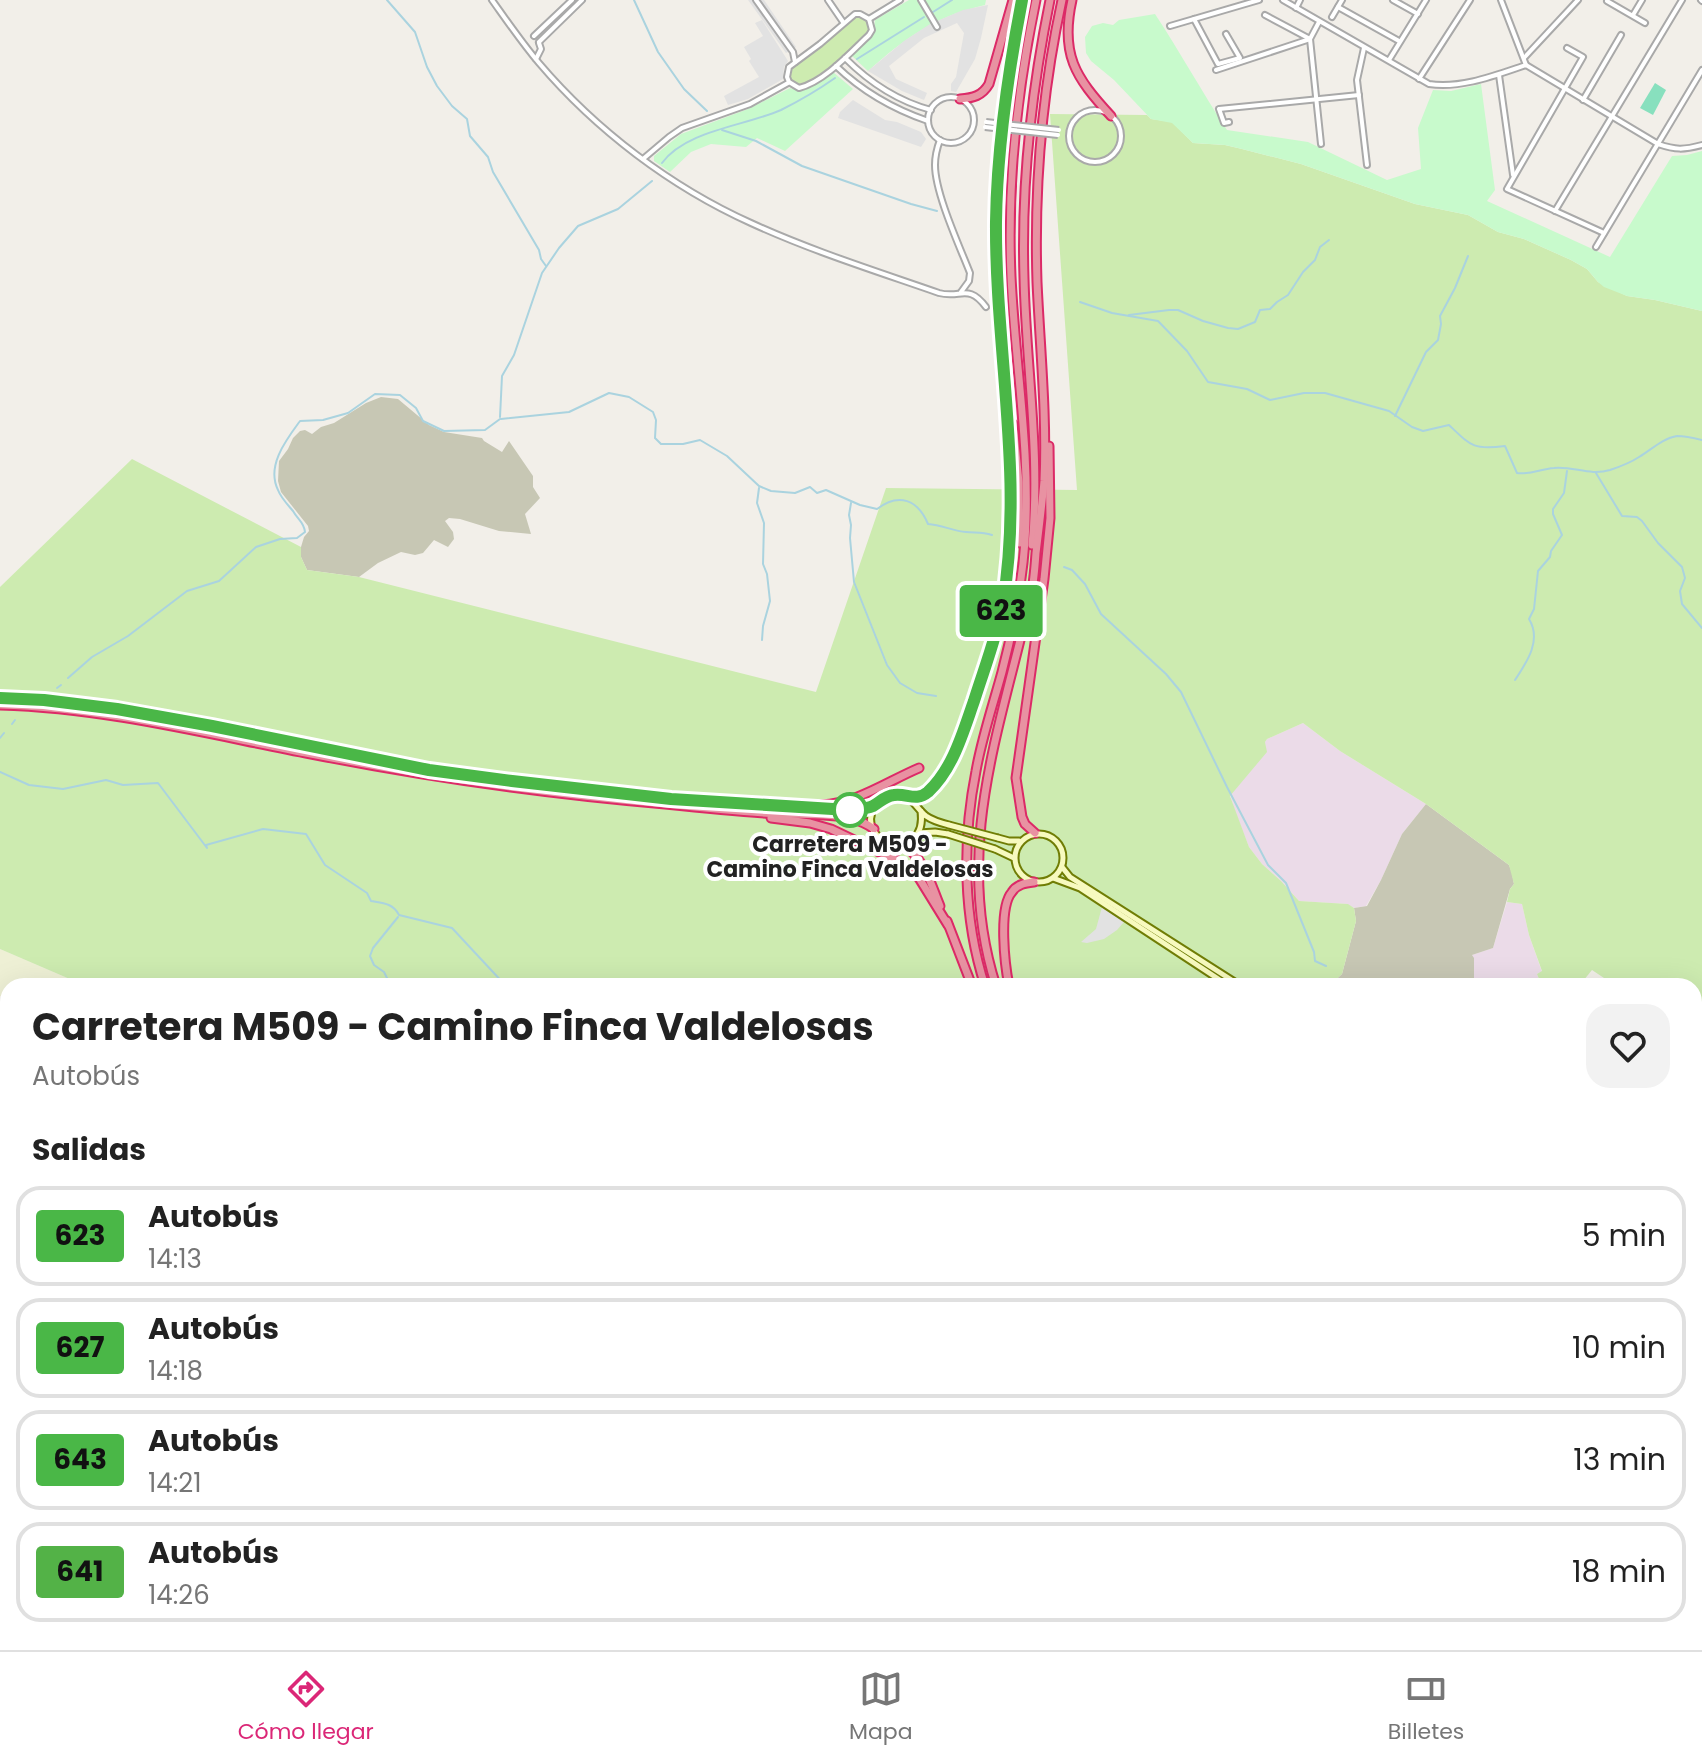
<!DOCTYPE html>
<html lang="es">
<head>
<meta charset="utf-8">
<style>
	:root { --surface:#fff; --page:#f2f2f2; --text:#222; --muted:#767676; --line:#e0e0e0; --accent:#db2777 }
	body { margin:0; font-family:Poppins,sans-serif; background:var(--page); color:var(--text); height:100vh; display:flex; flex-direction:column; font-size:30px; white-space:nowrap }
	* { box-sizing:border-box; margin:0 }
	p { font-size:26px; color:var(--muted) }
	.icon { flex:none; width:44px; height:44px; fill:none; stroke:currentColor; stroke-width:2; stroke-linecap:round; stroke-linejoin:round }
	.map { position:relative; flex:1; overflow:hidden }
	.panel { position:absolute; left:0px; top:978px; width:1702px; height:672px; display:flex; flex-direction:column; background:var(--surface); border-radius:24px 24px 0 0; box-shadow:0 8px 32px #0002 }
	.panel>* { flex:none }
	.badge { padding:0 16px; border-radius:6px; font-size:28px; line-height:52px }
	.map>.badge { position:absolute; translate:-50% -50%; box-shadow:0 0 0 4px #fff }
	h2 { padding:0 32px; font-size:30px; line-height:72px }
	.round { display:grid; place-items:center; flex:none; width:84px; height:84px; border-radius:24px; background:var(--page) }
	.headline { display:flex; align-items:center; justify-content:space-between; height:136px; padding:0 32px }
	h1 { font-size:38px; font-weight:700; line-height:60px }
	ul { padding:0; list-style:none }
	li { display:flex; align-items:center; gap:24px; height:100px; margin:0 16px 12px; padding:0 16px; border:4px solid var(--line); border-radius:24px }
	li div { flex:1 }
	li b { display:block; font-size:30px }
	li em { font-style:normal }
	li .badge { min-width:88px; font-weight:700; text-align:center }
	.dock { display:flex; justify-content:space-around; align-items:center; height:112px; border-top:2px solid var(--line); background:var(--surface); font-size:22px; color:var(--muted) }
	.dock a { display:grid; justify-items:center; gap:4px }
	.dock .on { color:var(--accent) }
	.map>svg:first-child { display:block }
</style>
</head>
<body>
<div class="map">
<svg width="1702" height="1650" viewBox="0 0 1702 1650">
	<rect width="100%" height="100%" fill="#f2efe9"/>
	<g fill="#e0dfdf">
		<polygon points="1694,1137 1702,1147 1702,1164 1694,1171 1702,1180 1702,1222 1694,1217"/>
		<polygon points="1694,1230 1702,1234 1702,1289 1694,1287"/>
	</g>
	<g fill="#ebdbe8">
		<polygon points="1303,723 1340,751 1426,804 1402,834 1381,880 1366,906 1354,908 1347,904 1299,901 1281,881 1262,864 1249,847 1235,811 1230,795 1266,752 1265,742 1267,739"/>
		<polygon points="1507,902 1522,904 1529,935 1542,972 1537,974 1542,986 1474,986 1474,959 1472,955 1493,948"/>
	</g>
	<g fill="#c7c7b4">
		<polygon points="381,397 398,399 429,425 444,432 482,438 484,441 502,452 509,441 533,476 533,487 540,498 525,514 531,534 499,531 460,519 449,518 445,521 453,532 454,539 448,547 434,540 423,553 415,555 401,552 378,563 359,577 307,570 301,557 301,547 304,537 309,531 308,526 281,492 278,481 279,461 288,449 293,438 300,431 305,430 312,434 321,427 334,423 366,403"/>
		<polygon points="1426,804 1509,865 1512,873 1514,884 1510,889 1493,948 1472,955 1474,958 1474,986 1329,986 1342,974 1356,921 1354,908 1367,906 1381,880 1402,834"/>
	</g>
	<g fill="#eef0d5">
		<polygon points="0,949 86,986 8,986 8,996 0,996"/>
		<polygon points="8,1030 8,1103 0,1101 0,1036 6,1036"/>
		<polygon points="0,1131 8,1135 8,1206 0,1206"/>
		<polygon points="0,1312 8,1322 8,1506 0,1489"/>
		<polygon points="0,1520 8,1520 8,1600 0,1612"/>
	</g>
	<g fill="#cdebb0">
		<path d="M 859,16 L 867,21 L 869,29 L 866,34 C 849,50 821,80 799,85 L 793,82 L 790,76 L 792,67 L 820,47 L 853,18 Z"/>
		<polygon points="1050,114 1147,115 1151,119 1172,122 1193,143 1225,145 1242,149 1301,164 1415,204 1468,215 1498,232 1524,239 1571,260 1587,269 1598,282 1627,296 1655,300 1702,311 1702,1111 1694,1104 1694,986 1616,986 1592,970 1579,986 1542,986 1537,974 1542,971 1529,935 1522,904 1507,902 1510,889 1514,884 1509,865 1426,804 1340,751 1303,723 1267,739 1265,742 1267,752 1230,796 1249,847 1262,864 1281,881 1299,901 1348,904 1354,908 1356,921 1342,974 1329,986 86,986 0,949 0,587 132,459 301,547 301,557 307,570 359,577 816,692 886,488 1077,490"/>
		<polygon points="1694,1300 1702,1302 1702,1650 1064,1650 1071,1642 1694,1642"/>
		<polygon points="8,1600 8,1642 57,1642 54,1650 0,1650 0,1612"/>
	</g>
	<g fill="#add19e">
		<polygon points="0,1206 8,1206 8,1322 0,1312"/>
		<polygon points="57,1642 1071,1642 1064,1650 54,1650"/>
	</g>
	<g fill="#c8facc">
		<path d="M 909,0 L 986,0 L 985,5 C 936,16 905,38 868,71 L 852,56 L 873,35 L 875,20 Z"/>
		<path d="M 1155,14 C 1180,52 1202,92 1227,130 L 1308,142 L 1387,180 L 1421,169 L 1418,128 L 1433,90 L 1451,91 L 1481,84 L 1495,190 L 1487,201 L 1610,257 L 1672,156 L 1687,155 L 1702,151 L 1702,311 L 1655,300 L 1627,296 L 1604,287 L 1598,282 L 1587,269 L 1571,260 L 1524,239 L 1498,232 L 1468,215 L 1415,204 L 1301,164 L 1242,149 L 1225,145 L 1193,143 L 1172,123 L 1151,119 L 1114,80 L 1091,61 L 1086,53 L 1085,37 L 1092,26 L 1103,23 L 1113,25 L 1119,20 Z"/>
		<path d="M 833,72 L 853,89 L 785,151 L 757,138 L 746,147 L 711,144 L 691,152 L 670,172 L 654,161 L 654,156 L 681,134 L 748,109 L 790,88 C 807,94 819,81 833,72 Z"/>
	</g>
	<polygon fill="#88e0be" points="1655,83 1666,90 1653,115 1640,108"/>
	<g fill="#e2e2e2">
		<polygon points="748,0 764,0 796,47 786,53"/>
		<polygon points="988,5 981,38 975,59 956,92 951,91 951,84 956,77 964,33 957,23 924,38 889,66 896,79 927,93 924,100 902,91 868,71 904,41 930,24 963,10"/>
		<polygon points="762,20 788,61 784,67 783,79 748,99 728,105 724,96 759,77 749,61 751,59 744,47 763,36 755,23"/>
		<polygon points="853,100 885,120 897,122 921,132 926,139 921,147 838,118 840,112"/>
		<polygon points="1102,907 1124,922 1117,930 1104,939 1087,943 1081,942 1096,929"/>
	</g>
	<g fill="none" stroke-linecap="round" stroke-linejoin="round">
		<g stroke="#aad3df" stroke-width="2">
			<polyline points="387,0 415,32 427,67 437,86 452,106 467,119 470,136 488,157 493,172 539,250 541,259 546,266"/>
			<polyline points="634,0 658,52 684,89 707,111"/>
			<polyline points="933,12 952,0"/>
			<polyline points="857,59 924,17"/>
			<polyline points="722,130 756,141 802,166 911,204 937,211"/>
			<path d="M 662,163 C 686,130 745,126 781,110 C 799,101 818,90 835,78"/>
			<path d="M 1080,302 L 1112,313 L 1158,321 L 1187,351 L 1208,382 L 1247,389 L 1270,400 L 1304,393 L 1325,393 L 1389,411 L 1412,427 L 1423,431 L 1449,425 C 1471,446 1473,450 1505,446 L 1517,473 C 1531,475 1540,469 1554,468 C 1574,466 1589,476 1610,470 C 1619,467 1630,463 1639,457 C 1651,450 1663,438 1677,436 C 1686,436 1694,438 1702,440"/>
			<polyline points="1129,315 1169,310 1178,310 1203,321 1228,328 1238,329 1255,322 1260,310 1270,309 1277,302 1288,295 1303,272 1315,260 1320,247 1329,240"/>
			<polyline points="1395,416 1426,352 1438,340 1441,324 1440,316 1455,288 1468,256"/>
			<polyline points="500,417 502,376 514,355 542,273 559,248 578,226 618,209 652,181"/>
			<path d="M 501,419 L 569,412 L 609,393 L 629,397 L 653,412 L 656,420 L 655,438 L 661,444 L 683,444 L 700,440 L 727,456 L 759,486 L 771,491 L 795,493 L 810,487 L 817,493 L 826,490 L 860,505 L 877,509 C 899,492 918,500 928,524 C 942,525 953,531 966,532 C 976,533 982,532 992,535"/>
			<polyline points="1596,473 1622,516 1637,517 1642,521 1658,543 1682,567 1685,578 1680,591 1682,604 1702,628"/>
			<polyline points="759,488 757,503 764,523 763,564 767,574 770,601 763,626 762,640"/>
			<polyline points="851,503 849,515 851,525 850,538 854,582 887,665 900,683 917,693 936,696"/>
			<polyline points="1064,567 1072,570 1085,584 1101,614 1166,674 1181,692 1227,787 1268,865 1286,883 1314,952 1315,961 1326,966"/>
			<path d="M 68,678 L 92,657 L 128,636 L 187,591 L 219,581 L 256,547 L 280,539 L 297,538 L 305,532 C 304,522 298,520 293,511 C 288,505 281,498 278,490 C 266,466 286,440 300,421 L 323,420 L 348,413 L 375,394 L 400,395 L 416,408 L 423,421 L 444,431 L 485,430 L 500,419"/>
			<path d="M 1515,680 C 1527,662 1542,640 1529,619 L 1534,609 L 1538,571 L 1550,557 L 1551,551 L 1562,535 L 1553,514 L 1553,509 L 1564,493 L 1567,471"/>
			<polyline points="57,688 61,685"/>
			<polyline points="12,724 15,720"/>
			<polyline points="0,738 4,733"/>
			<path d="M 0,772 L 29,785 L 63,789 L 106,780 L 123,785 L 158,783 L 207,848 L 206,845 L 263,829 L 306,834 L 325,865 L 367,893 L 371,901 C 382,903 393,903 399,915 L 452,928 L 506,986"/>
			<polyline points="391,986 384,972 374,965 370,956 373,948 398,917"/>
			<polyline points="0,1322 8,1326"/>
			<polyline points="0,1362 7,1373 8,1383"/>
			<polyline points="1694,1627 1702,1625"/>
			<polyline points="739,1642 751,1650"/>
			<polyline points="1486,1642 1490,1650"/>
			<polyline points="1615,1642 1627,1650"/>
			<polyline points="49,1650 54,1642"/>
			<polyline points="1356,1650 1361,1642"/>
			<polyline points="1653,1650 1662,1642"/>
		</g>
		<defs>
			<g id="street">
				<path d="M 492,0 C 507,21 522,43 539,63 C 596,130 671,187 751,223 C 812,251 876,271 939,293 C 961,299 968,283 986,307"/>
				<polyline points="756,0 793,52 795,62"/>
				<polyline points="828,0 843,22"/>
				<polyline points="921,0 937,27"/>
				<path d="M 1283,0 L 1429,84 C 1461,89 1496,75 1526,65 L 1658,144 C 1676,150 1683,150 1702,145"/>
				<polyline points="1393,0 1418,14"/>
				<polyline points="1501,0 1526,65"/>
				<polyline points="1701,0 1702,1"/>
				<polyline points="1607,1 1645,23"/>
				<polyline points="1338,7 1399,41"/>
				<polyline points="1296,8 1300,0"/>
				<path d="M 855,14 L 860,14 L 869,19 L 872,30 L 869,35 C 850,53 824,82 799,88 L 789,82 L 787,77 L 789,67 L 820,44 Z"/>
				<polyline points="1265,15 1310,39 1321,144"/>
				<polyline points="1633,15 1642,0"/>
				<polyline points="1332,17 1342,0"/>
				<polyline points="869,19 900,0"/>
				<polyline points="1194,19 1218,64 1240,58 1226,34"/>
				<polyline points="1170,26 1259,0"/>
				<polyline points="534,36 572,0"/>
				<polyline points="539,42 582,0"/>
				<polyline points="1364,48 1357,80 1367,165"/>
				<polyline points="1567,48 1583,57 1507,189 1604,233"/>
				<path d="M 845,58 C 869,82 897,101 931,110"/>
				<polyline points="1524,58 1578,0"/>
				<polyline points="536,59 541,49 539,43"/>
				<polyline points="1389,60 1426,0"/>
				<path d="M 836,66 C 863,92 893,109 928,121"/>
				<polyline points="1216,70 1310,39 1319,22"/>
				<polyline points="1499,75 1513,175"/>
				<polyline points="1419,79 1470,0"/>
				<circle cx="951" cy="120" r="23"/>
				<polyline points="1583,100 1621,35"/>
				<circle cx="1095" cy="136" r="26"/>
				<polyline points="1229,122 1224,123 1219,109 1359,95"/>
				<path d="M 940,140 C 937,148 935,156 935,165 C 935,193 959,245 970,273 L 969,281 L 961,292"/>
				<polyline points="643,159 669,137 682,128 750,104 788,83"/>
				<polyline points="1555,211 1682,0"/>
				<polyline points="1596,247 1702,70"/>
				<polyline points="1694,1223 1702,1228"/>
				<polyline points="1694,1293 1702,1295"/>
			</g>
			<g id="secondary">
				<path d="M 921,811 C 928,865 852,844 875,806 C 880,799 888,794 896,794 C 911,794 916,808 926,816 C 933,821 941,823 949,825"/>
				<polyline points="918,833 935,832 948,834"/>
				<circle cx="1039" cy="858" r="24"/>
				<polyline points="998,838 1009,841 1019,841"/>
				<polyline points="995,849 1014,858"/>
				<polyline points="1062,867 1070,877 1241,986"/>
				<polyline points="1053,878 1080,888 1229,986"/>
				<polyline points="1694,1110 1702,1117"/>
				<polyline points="1694,1120 1702,1127"/>
			</g>
			<g id="highway">
				<path d="M 1072,0 C 1060,54 1075,77 1111,116"/>
				<path d="M 960,99 C 973,98 982,96 989,84 L 1013,0"/>
				<polyline points="1013,424 1019,482 1020,543"/>
				<path d="M 1032,545 C 1041,456 1026,367 1024,278 C 1021,183 1031,93 1050,0"/>
				<path d="M 0,698 C 115,701 228,731 341,753 C 458,775 576,791 695,801 C 729,803 764,806 798,808 C 825,809 850,812 876,805"/>
				<path d="M 0,705 C 106,708 207,734 311,754 C 428,777 546,794 665,804 C 703,808 741,812 780,814 C 803,815 829,813 852,819 C 861,821 867,824 874,829"/>
				<path d="M 908,798 C 910,798 919,797 920,796 C 942,788 960,741 967,720 C 980,683 996,644 1003,604 C 1025,478 995,350 996,223 C 997,148 1008,73 1022,0"/>
				<path d="M 821,805 C 858,803 886,782 919,768"/>
				<polyline points="771,818 810,823 831,829 898,861 919,878 948,925"/>
				<polyline points="1035,833 1025,824 1022,817 1016,778 1044,579 1050,518 1049,446"/>
				<path d="M 902,844 C 925,859 930,882 940,906"/>
				<polyline points="947,921 972,986"/>
				<path d="M 985,986 C 963,918 962,841 976,771 C 982,737 993,705 1002,672 C 1013,630 1022,584 1025,541 C 1031,452 1015,364 1011,276 C 1007,183 1017,91 1036,0"/>
				<path d="M 996,986 C 952,849 1001,727 1031,595 C 1034,582 1035,567 1036,553 C 1039,529 1042,505 1044,481 C 1047,415 1040,348 1037,282 C 1034,188 1042,92 1062,0"/>
				<path d="M 1009,986 C 1005,966 998,908 1012,892 C 1017,884 1026,883 1034,882"/>
				<polyline points="1308,1642 1318,1650"/>
				<polyline points="1325,1642 1335,1650"/>
			</g>
		</defs>
		<use href="#street" stroke="#a9a9a9" stroke-width="8"/>
		<use href="#secondary" stroke="#707d05" stroke-width="9"/>
		<use href="#highway" stroke="#dc2a67" stroke-width="11"/>
		<use href="#street" stroke="#fff" stroke-width="4"/>
		<use href="#secondary" stroke="#f7fabf" stroke-width="5"/>
		<use href="#highway" stroke="#e892a2" stroke-width="7"/>
		<defs>
			<g id="street-bridge">
				<polyline points="986,122 1059,130"/>
				<polyline points="985,127 1058,135"/>
			</g>
			<g id="secondary-bridge">
				<polyline points="949,825 998,838"/>
				<polyline points="948,834 995,849"/>
			</g>
		</defs>
		<use href="#street-bridge" stroke="#a9a9a9" stroke-width="8" stroke-linecap="butt"/>
		<use href="#secondary-bridge" stroke="#707d05" stroke-width="9" stroke-linecap="butt"/>
		<use href="#street-bridge" stroke="#fff" stroke-width="4"/>
		<use href="#secondary-bridge" stroke="#f7fabf" stroke-width="5"/>
	</g>
	<g fill="none" stroke-linecap="round" stroke-linejoin="round">
		<defs>
			<path id="line" d="M 0,698 L 44,700 L 117,709 L 212,726 L 429,770 L 512,781 L 671,799 L 849,810 C 857,809 866,809 873,806 C 880,802 885,796 894,795 C 907,793 916,802 928,792 C 953,769 963,732 974,701 C 984,669 997,636 1003,603 C 1024,476 995,349 996,222 C 997,147 1008,73 1022,0"/>
		</defs>
		<use href="#line" stroke="#fff" stroke-width="18"/>
		<use href="#line" stroke="#4ab747" stroke-width="12"/>
	</g>
	<circle fill="#fff" stroke="#4ab747" stroke-width="4" cx="850" cy="810" r="16"/>
	<g text-anchor="middle" stroke-width="8" stroke-linejoin="round" paint-order="stroke">
		<g font-size="22" font-weight="bold" fill="#222" stroke="#fff">
			<text x="850" y="852">Carretera M509 -<tspan x="850" dy="25">Camino Finca Valdelosas</tspan></text>
		</g>
	</g>
</svg>
<b class="badge" style="left:1001px;top:611px;background:#4ab747;color:#111">623</b>
<section class="panel">
<div class="headline"><div><h1>Carretera M509 - Camino Finca Valdelosas</h1><p>Autobús</p></div><a class="round"><svg class="icon" aria-label="heart" viewBox="0 0 24 24"><path d="M12 20l-8-8c-3-5 5-10 8-4 3-6 11-1 8 4z"/></svg></a></div>
<h2>Salidas</h2>
<ul>
<li><span class="badge" style="background:#4ab747;color:#111">623</span><div><b>Autobús</b><p>14:13</p></div><em>5 min</em></li>
<li><span class="badge" style="background:#4ab747;color:#111">627</span><div><b>Autobús</b><p>14:18</p></div><em>10 min</em></li>
<li><span class="badge" style="background:#4ab747;color:#111">643</span><div><b>Autobús</b><p>14:21</p></div><em>13 min</em></li>
<li><span class="badge" style="background:#53b247;color:#111">641</span><div><b>Autobús</b><p>14:26</p></div><em>18 min</em></li>
</ul>
</section>
</div>
<nav class="dock">
<a class="on"><svg class="icon" aria-label="directions" viewBox="0 0 24 24"><path d="M12 3l9 9-9 9-9-9zM9 14v-3h6M13 9l2 2-2 2"/></svg>Cómo llegar</a>
<a><svg class="icon" aria-label="map" viewBox="0 0 24 24"><path d="M3 6l6-2 6 2 6-2v14l-6 2-6-2-6 2zM9 4v14M15 6v14"/></svg>Mapa</a>
<a><svg class="icon" aria-label="tickets" viewBox="0 0 24 24"><path d="M3 7h18v10H3zM15 7v10"/></svg>Billetes</a>
</nav>
</body>
</html>
